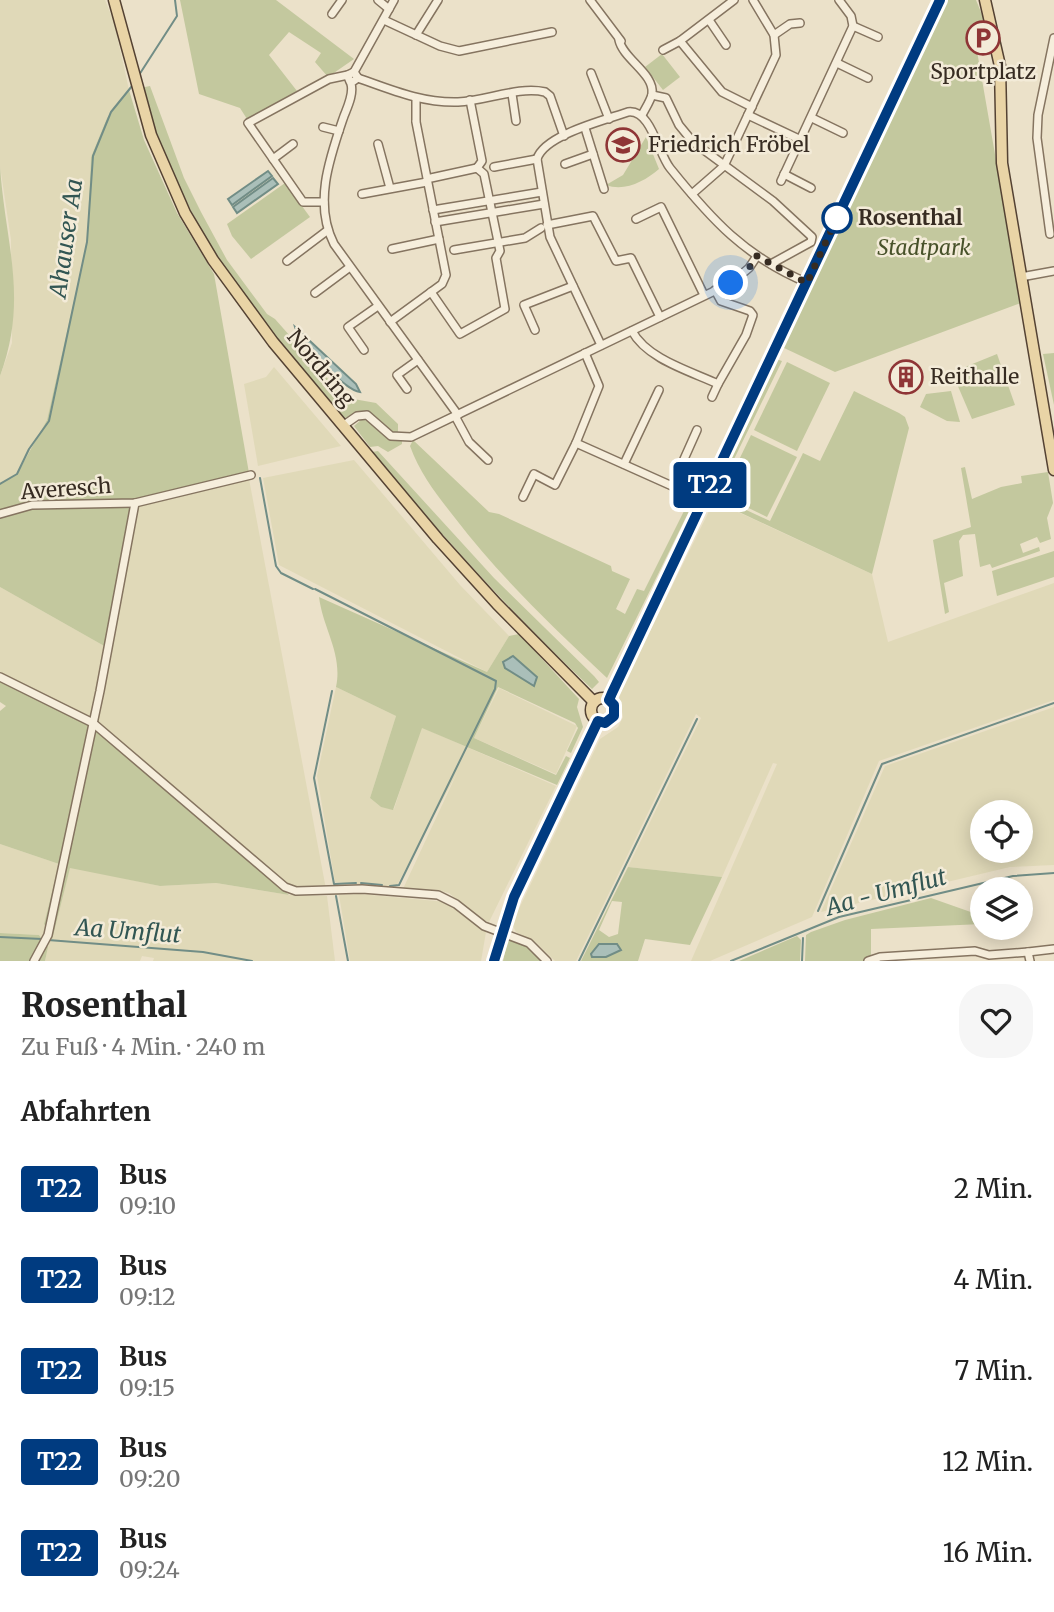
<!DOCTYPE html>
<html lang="de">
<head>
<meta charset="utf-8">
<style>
	:root { --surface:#fff; --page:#f6f6f6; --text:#222; --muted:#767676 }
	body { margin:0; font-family:Merriweather,serif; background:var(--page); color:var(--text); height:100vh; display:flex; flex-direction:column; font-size:26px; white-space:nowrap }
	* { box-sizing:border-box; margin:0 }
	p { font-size:23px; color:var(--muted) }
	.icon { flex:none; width:38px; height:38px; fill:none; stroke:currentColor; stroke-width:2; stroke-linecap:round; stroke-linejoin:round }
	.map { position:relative; height:961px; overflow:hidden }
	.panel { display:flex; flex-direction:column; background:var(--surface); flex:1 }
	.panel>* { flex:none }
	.badge { padding:0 14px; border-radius:5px; font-size:24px; line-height:46px }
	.tools { position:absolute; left:970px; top:800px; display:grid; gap:14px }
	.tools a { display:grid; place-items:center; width:63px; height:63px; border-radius:50%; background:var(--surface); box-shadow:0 4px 18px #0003; font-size:35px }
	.you { position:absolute; width:35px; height:35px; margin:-18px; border:5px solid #fff; border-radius:50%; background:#1a73e8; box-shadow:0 0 0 10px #1a73e833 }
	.map>.badge { position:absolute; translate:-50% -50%; box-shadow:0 0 0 4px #fff }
	h2 { padding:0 21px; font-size:26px; line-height:63px }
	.round { display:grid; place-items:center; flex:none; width:74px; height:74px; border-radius:28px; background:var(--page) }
	.head { display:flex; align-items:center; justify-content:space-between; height:119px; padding:0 21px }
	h1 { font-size:33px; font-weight:800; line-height:52px }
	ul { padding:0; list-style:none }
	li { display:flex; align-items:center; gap:21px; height:91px; padding:0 21px }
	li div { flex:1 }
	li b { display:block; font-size:26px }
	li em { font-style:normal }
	li .badge { min-width:77px; font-weight:700; text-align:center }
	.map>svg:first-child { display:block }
</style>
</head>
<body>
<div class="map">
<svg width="1054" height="961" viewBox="0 0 1054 961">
	<rect width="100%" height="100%" fill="#ebe1c9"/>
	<g fill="#e0d9b8" fill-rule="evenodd">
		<polygon points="0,0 105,0 114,22 129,90 107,118 91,157 87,242 47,420 17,474 0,484 0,376 12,343 11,240 0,166"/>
		<polygon points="274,367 341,446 258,466 244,384 266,377"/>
		<polygon points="354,460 460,585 509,636 487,672 279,565 263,478"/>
		<polygon points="249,479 326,889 299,889 285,884 95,723 0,672 0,587 106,647 98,707 140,503"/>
		<polygon points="714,501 872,574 888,642 1054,583 1054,700 879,761 812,917 710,961 691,961 777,764 773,763 722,877 628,867 701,718 696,714 576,961 555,961 535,942 516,932 513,926 515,917 600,739 618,727 623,717 619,694"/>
		<polygon points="336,687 396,716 370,798 381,807 394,809 421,727 556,786 489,922 479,918 449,893 434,890 402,891 458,771 395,889 335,882 317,776"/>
		<polygon points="499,688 577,726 556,774 474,738"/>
		<path d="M 1054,707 L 1054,865 L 1010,867 L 821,912 L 885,766 ZM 982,812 L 1020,812 L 1020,850 L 982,850 Z"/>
		<polygon points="0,844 59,864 44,924 52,939 70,867 160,886 216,883 289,895 327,896 335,961 153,961 154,958 142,956 140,961 45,961 48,947 39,935 0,933"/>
		<polygon points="360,894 447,902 486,932 481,961 350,961 339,895"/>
	</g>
	<g fill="#c3c89e" fill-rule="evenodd">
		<polygon points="180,0 276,0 354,59 328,77 315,62 321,53 289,32 269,55 297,91 247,119 240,108 199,94"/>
		<polygon points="948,0 976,0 985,22 974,34 1021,303 835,372 782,347"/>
		<polygon points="662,54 680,77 663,90 645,67"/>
		<path d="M 150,86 L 184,178 L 201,212 L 227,260 L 267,314 L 275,319 L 336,388 L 348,398 L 376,403 L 398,424 L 398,432 L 392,432 L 365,411 L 345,418 C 328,403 314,383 299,365 C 224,278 176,198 140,88 Z"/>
		<polygon points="129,90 144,140 177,213 214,274 249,473 140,503 106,647 0,587 0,484 17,474 47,420 87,242 91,157 107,118"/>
		<path d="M 646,137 L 659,169 C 645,181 625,192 606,185 L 623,175 Z"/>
		<path d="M 0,166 C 5,243 29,298 0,376 Z"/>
		<polygon points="285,183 310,217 251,259 232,236 227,224"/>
		<polygon points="1054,353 1054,405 1043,354"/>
		<polygon points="997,354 1015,405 972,419 954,377 955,371"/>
		<polygon points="776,359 782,361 716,496 770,521 803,453 820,461 854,391 899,413 905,417 909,428 872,574 709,498"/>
		<polygon points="787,362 830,383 797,451 754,430"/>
		<polygon points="951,391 960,422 947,421 920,407 926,394"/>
		<path d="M 362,419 C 377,423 385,441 402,441 L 402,444 L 388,452 L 378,446 L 370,447 L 354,426 Z"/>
		<polygon points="751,435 797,457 767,517 722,495"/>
		<path d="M 413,440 L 489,512 L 499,514 L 611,566 L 612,571 L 630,579 L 616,609 L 625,614 L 637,589 L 644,591 L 689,501 L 693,503 L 607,678 C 553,627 500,577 455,518 C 437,495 420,474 410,446 Z"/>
		<path d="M 378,451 L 494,578 L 594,676 L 599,682 L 592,689 C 513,615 442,536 372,452 Z"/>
		<polygon points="965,467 972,499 1001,487 1022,483 1021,476 1048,472 1053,503 1047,518 1051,539 1040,543 1037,537 1020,544 1023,553 1039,547 1040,551 992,568 990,564 980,567 975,534 963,535 959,541 963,576 944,583 949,612 945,614 933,540 971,527 961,468"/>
		<polygon points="1054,551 1054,577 997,596 992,571"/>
		<path d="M 319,597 L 487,672 L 509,636 L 519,634 L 579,699 L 577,707 L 583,727 L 571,753 L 567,751 L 578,728 L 575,723 L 498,687 L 474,738 L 556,775 L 566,756 L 570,758 L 557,785 L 422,728 L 393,810 L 381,807 L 370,798 L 396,716 L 336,687 C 343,654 323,629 319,597 Z"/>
		<polygon points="0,679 95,723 289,895 216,883 160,886 70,868 52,940 44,924 59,864 0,844 0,711 6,706 0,702"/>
		<path d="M 628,867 L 722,877 L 690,945 L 645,939 L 638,961 L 581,961 ZM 612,901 L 622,902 L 618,934 L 609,937 L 599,930 Z"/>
		<polygon points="931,898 982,916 982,924 871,929 871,955 863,961 805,961 806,935 811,932 845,920"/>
		<polygon points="0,933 39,935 48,947 45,961 0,961"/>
		<polygon points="797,936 801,940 800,961 739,961"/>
		<polygon points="508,939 524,944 543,961 503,961"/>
	</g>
	<g fill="#aabfb9" stroke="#718d86" stroke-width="2">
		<polygon points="268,171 272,176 232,205 228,199"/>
		<polygon points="273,178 278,184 237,213 233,207"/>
		<path d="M 295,327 L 356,384 L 360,392 C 344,390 299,341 295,327 Z"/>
		<polygon points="513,656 537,677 534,686 505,668 503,662"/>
		<polygon points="599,944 617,944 621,950 606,957 592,957 591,954"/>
	</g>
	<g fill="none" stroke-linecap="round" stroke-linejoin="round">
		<g stroke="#718d86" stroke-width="2">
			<polyline points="139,75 177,16 175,0"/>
			<polyline points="260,478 276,566 281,573 313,589"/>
			<polyline points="0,484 17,474 29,449 49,421 87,242 93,156 111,112 132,86"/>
			<polyline points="315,589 496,681 495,689 399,885 390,886"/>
			<polyline points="332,691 314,778 334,884 356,883"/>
			<polyline points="361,883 382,885"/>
			<polyline points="336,896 348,961"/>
			<polyline points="818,911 882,764 1054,703"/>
			<polyline points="0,937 42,939"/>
			<polyline points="48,940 203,952 252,961"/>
			<polyline points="501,961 506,940"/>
			<polyline points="579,961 697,719"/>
			<polyline points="731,961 839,917 1013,876 1054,873"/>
			<polyline points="802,961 803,938"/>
		</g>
		<defs>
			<g id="minor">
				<polyline points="378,0 389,9"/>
				<polyline points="590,0 621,41"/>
				<polyline points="332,14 342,0"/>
				<polyline points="384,20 440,46 459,51 552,32"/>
				<polyline points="709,20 726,45"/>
				<polyline points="853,26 878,37"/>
				<polyline points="416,35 438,0"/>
				<polyline points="774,35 790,24 800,23"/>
				<path d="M 619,40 C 623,59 655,74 652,94 C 651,100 645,109 642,115"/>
				<polyline points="680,41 722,92 752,107"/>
				<polyline points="663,50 680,41 734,0"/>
				<polyline points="837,63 868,78"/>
				<polyline points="354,72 394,0"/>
				<polyline points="591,73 609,119"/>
				<path d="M 358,78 C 392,90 422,103 458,102 C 486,101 518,86 545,92 L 550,96 L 564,136"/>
				<path d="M 351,83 L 358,78 L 354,72 L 348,75 C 348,79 350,81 351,84 C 354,94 347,108 344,116 C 330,157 313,203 334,244 L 458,415"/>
				<polyline points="512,94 516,121"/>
				<polyline points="652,95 666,98 679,125 693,142 773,201 812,237 811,242 771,264"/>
				<polyline points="416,99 416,120"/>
				<polyline points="470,100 482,161 477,168"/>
				<polyline points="748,115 801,140"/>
				<polyline points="812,118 843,133"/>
				<polyline points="323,127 339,131"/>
				<polyline points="585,128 604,189"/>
				<polyline points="378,144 390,188"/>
				<polyline points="273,159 293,144"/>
				<polyline points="565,164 593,154"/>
				<polyline points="494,167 537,159"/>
				<polyline points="784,174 811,188"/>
				<polyline points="431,178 477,168"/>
				<polyline points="781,181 853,26 851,16 839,0"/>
				<polyline points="362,194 427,182"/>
				<polyline points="692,194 724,166 776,55 774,35 753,0"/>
				<polyline points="324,202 303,202 248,123 329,79 348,75"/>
				<polyline points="433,210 542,192"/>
				<polyline points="636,219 661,207 704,295"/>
				<polyline points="435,222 544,204"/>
				<polyline points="547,225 593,216 616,261 631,258 660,317"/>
				<polyline points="1050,234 1037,138 1038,115 1054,38"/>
				<polyline points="392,249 439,239"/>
				<polyline points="454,250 525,238 541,228"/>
				<polyline points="287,261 328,230"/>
				<polyline points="1021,277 1054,271"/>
				<polyline points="431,292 460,334 505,309 496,258 500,251 484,174 477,168"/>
				<polyline points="315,293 350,267"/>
				<polyline points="390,322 442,284 446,275 416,122"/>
				<polyline points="535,330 524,305 573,286"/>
				<path d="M 632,331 C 647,359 690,371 718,384 L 746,335 L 753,315 L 750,311 L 721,301 L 715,290"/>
				<path d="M 601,345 L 550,237 L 537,159 C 544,135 605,120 628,112 C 651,109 658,153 670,168 C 711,219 745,257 808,283"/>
				<polyline points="364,350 348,327 378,306"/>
				<polyline points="585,353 599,386 576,443 672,486 697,430"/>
				<polyline points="407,389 397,375 418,360"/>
				<polyline points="712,397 718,384"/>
				<polyline points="455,416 469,442 488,460"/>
				<polyline points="344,425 357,416 367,415 391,436 411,437 731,283 749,268 757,256"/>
				<polyline points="624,464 659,390"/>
				<polyline points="523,497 534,474 555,485 576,443"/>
				<polyline points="0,514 32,505 135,503 251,475"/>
				<polyline points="0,677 93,723 285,887 296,891 362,889 438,895 456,904 484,926 529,943 547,961"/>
				<polyline points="1028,952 1054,949"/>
				<polyline points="34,961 48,935 100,691 135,503"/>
				<polyline points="868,961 880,957 975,951 989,955 1028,952 1030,961"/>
			</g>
			<g id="major">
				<polyline points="114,0 151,135 185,213 213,260 273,342 438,539 497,604 594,702"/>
				<polyline points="985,0 1000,66 1002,163 1054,470"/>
				<circle cx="603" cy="710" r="12"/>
				<polyline points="609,700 940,0"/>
				<polyline points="494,961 514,897 598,721"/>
			</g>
		</defs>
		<use href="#minor" stroke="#857460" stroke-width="10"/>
		<use href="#major" stroke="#544233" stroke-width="13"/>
		<use href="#minor" stroke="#f6eedc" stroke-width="7"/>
		<use href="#major" stroke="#e9d4a6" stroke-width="10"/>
	</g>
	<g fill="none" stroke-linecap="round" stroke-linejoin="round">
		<defs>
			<polyline id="line" points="494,961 514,897 598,721 605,723 614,716 614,705 609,700 612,693 940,0"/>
		</defs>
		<use href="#line" stroke="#fff" stroke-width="16"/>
		<use href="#line" stroke="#003b80" stroke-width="10"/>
		<polyline stroke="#372c22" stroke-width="7" stroke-dasharray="0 12.6" points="731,283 749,268 757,256 807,283 840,211 837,218"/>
	</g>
	<defs>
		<symbol id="parking-ring" viewBox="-11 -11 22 22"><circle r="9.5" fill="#f3ebd8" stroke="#8f3536" stroke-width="1.5"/><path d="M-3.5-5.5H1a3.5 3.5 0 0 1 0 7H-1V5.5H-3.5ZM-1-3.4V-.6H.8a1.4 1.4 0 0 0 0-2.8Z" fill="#8f3536"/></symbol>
		<symbol id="school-ring" viewBox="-11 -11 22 22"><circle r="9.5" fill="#f3ebd8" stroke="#8f3536" stroke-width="1.5"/><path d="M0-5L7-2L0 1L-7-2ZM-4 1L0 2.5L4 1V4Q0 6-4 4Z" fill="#8f3536"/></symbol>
		<symbol id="building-ring" viewBox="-11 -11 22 22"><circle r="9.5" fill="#f3ebd8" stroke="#8f3536" stroke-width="1.5"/><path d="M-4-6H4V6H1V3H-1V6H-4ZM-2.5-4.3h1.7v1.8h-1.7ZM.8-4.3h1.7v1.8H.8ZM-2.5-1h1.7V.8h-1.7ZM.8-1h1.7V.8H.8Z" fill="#8f3536"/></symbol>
	</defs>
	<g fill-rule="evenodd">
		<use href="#parking-ring" x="964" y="19" width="38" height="38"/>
		<use href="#school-ring" x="604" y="126" width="38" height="38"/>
		<use href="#building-ring" x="887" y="358" width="38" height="38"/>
	</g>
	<circle fill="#fff" stroke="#003b80" stroke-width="3.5" cx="837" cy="218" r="14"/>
	<g text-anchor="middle" stroke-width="5" stroke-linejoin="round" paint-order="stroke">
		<g font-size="21" fill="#372c22" stroke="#f3ebd8" text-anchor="start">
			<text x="983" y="79" text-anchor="middle">Sportplatz</text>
			<text x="648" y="152">Friedrich Fröbel</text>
			<text x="930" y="384">Reithalle</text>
		</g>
		<g font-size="21" font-weight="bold" fill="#372c22" stroke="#f3ebd8" text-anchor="start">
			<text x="858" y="225">Rosenthal</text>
		</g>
		<g font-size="21" font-style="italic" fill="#48522a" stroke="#f3ebd8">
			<text x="924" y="255">Stadtpark</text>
		</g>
		<g font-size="21" fill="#372c22" stroke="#f3ebd8">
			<text transform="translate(321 368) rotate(50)" y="7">Nordring</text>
			<text transform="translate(66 489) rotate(-4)" y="7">Averesch</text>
		</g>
		<g font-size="23" font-style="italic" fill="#325653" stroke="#f3ebd8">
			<text transform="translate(66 238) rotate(-82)" y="8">Ahauser Aa</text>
			<text transform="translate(886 892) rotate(-15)" y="8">Aa - Umflut</text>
			<text transform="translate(128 931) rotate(4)" y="8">Aa Umflut</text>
		</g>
	</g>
</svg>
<div class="tools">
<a><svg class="icon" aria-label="locate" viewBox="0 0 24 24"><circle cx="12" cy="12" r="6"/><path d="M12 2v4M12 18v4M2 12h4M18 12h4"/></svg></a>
<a><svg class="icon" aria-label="layers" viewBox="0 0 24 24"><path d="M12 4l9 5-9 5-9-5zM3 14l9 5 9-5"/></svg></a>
</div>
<div class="you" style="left:731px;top:283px"></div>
<b class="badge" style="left:710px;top:485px;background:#003b80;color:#fff">T22</b>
</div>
<section class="panel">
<div class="head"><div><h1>Rosenthal</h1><p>Zu Fuß · 4 Min. · 240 m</p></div><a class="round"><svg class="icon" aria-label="heart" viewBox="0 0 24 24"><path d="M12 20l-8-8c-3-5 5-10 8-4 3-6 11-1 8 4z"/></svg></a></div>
<h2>Abfahrten</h2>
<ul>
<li><span class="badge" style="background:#003b80;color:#fff">T22</span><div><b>Bus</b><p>09:10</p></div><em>2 Min.</em></li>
<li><span class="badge" style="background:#003b80;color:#fff">T22</span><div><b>Bus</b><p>09:12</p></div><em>4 Min.</em></li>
<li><span class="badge" style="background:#003b80;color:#fff">T22</span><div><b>Bus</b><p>09:15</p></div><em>7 Min.</em></li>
<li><span class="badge" style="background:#003b80;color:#fff">T22</span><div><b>Bus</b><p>09:20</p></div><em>12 Min.</em></li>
<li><span class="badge" style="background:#003b80;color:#fff">T22</span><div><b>Bus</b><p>09:24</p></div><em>16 Min.</em></li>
</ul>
</section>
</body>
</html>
